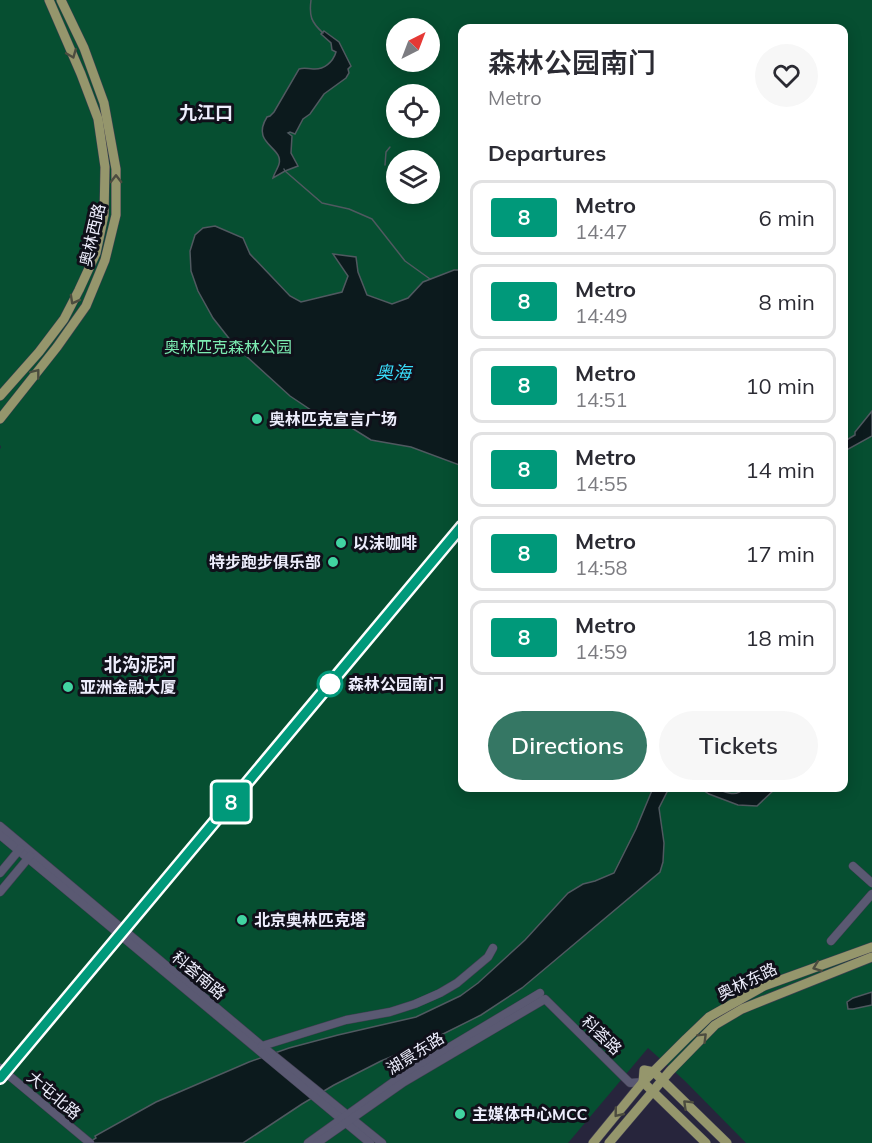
<!DOCTYPE html>
<html lang="en">
<head>
<meta charset="utf-8">
<style>
	:root { --surface:#fff; --page:#f7f7f7; --text:#2b2b33; --muted:#7c7c81; --line:#e1e1e2; --accent:#357764 }
	body { margin:0; font-family:Mulish,"Noto Sans SC",sans-serif; background:var(--page); color:var(--text); height:100vh; display:flex; flex-direction:column; font-size:22px; white-space:nowrap }
	* { box-sizing:border-box; margin:0 }
	p { font-size:20px; color:var(--muted) }
	.icon { flex:none; width:33px; height:33px; fill:none; stroke:currentColor; stroke-width:2; stroke-linecap:round; stroke-linejoin:round }
	.map { position:relative; flex:1; overflow:hidden }
	.panel { position:absolute; left:458px; top:24px; width:390px; height:768px; display:flex; flex-direction:column; background:var(--surface); border-radius:12px; box-shadow:0 3px 15px #0003 }
	.panel>* { flex:none }
	.badge { padding:0 12px; border-radius:4px; font-size:21px; line-height:39px }
	.needle { width:39px; rotate:42deg }
	.controls { position:absolute; left:386px; top:18px; display:grid; gap:12px }
	.controls a { display:grid; place-items:center; width:54px; height:54px; border-radius:50%; background:var(--surface); box-shadow:0 3px 15px #0003; font-size:30px }
	.map>.badge { position:absolute; translate:-50% -50%; box-shadow:0 0 0 3px #fff }
	h2 { padding:0 30px; font-size:22px; line-height:54px }
	.round { display:grid; place-items:center; flex:none; width:63px; height:63px; border-radius:32px; background:var(--page) }
	.headline { display:flex; align-items:center; justify-content:space-between; height:102px; padding:0 30px }
	h1 { font-size:28px; font-weight:600; line-height:45px }
	.primary-button { display:flex; gap:12px; margin-top:auto; padding:12px 30px }
	.primary-button a { flex:1; height:69px; border-radius:36px; background:var(--accent); color:#fff; font-size:24px; font-weight:600; line-height:69px; text-align:center }
	.primary-button a+a { background:var(--page); color:var(--text) }
	ul { padding:0; list-style:none }
	li { display:flex; align-items:center; gap:18px; height:75px; margin:0 12px 9px; padding:0 18px; border:3px solid var(--line); border-radius:12px }
	li div { flex:1 }
	li b { display:block; font-size:22px }
	li em { font-style:normal }
	li .badge { min-width:66px; font-weight:700; text-align:center }
	.map>svg:first-child { display:block }
</style>
</head>
<body>
<div class="map">
<svg width="872" height="1143" viewBox="0 0 872 1143">
	<rect width="100%" height="100%" fill="#27253c"/>
	<path fill="#064f31" fill-rule="evenodd" d="M 0,0 L 872,0 L 872,1143 L 746,1143 L 685,1081 L 648,1048 L 568,1143 L 0,1143 L 0,449 L 1,447 L 0,445 ZM 396,28 L 429,28 L 429,62 L 396,62 ZM 462,28 L 843,28 L 843,788 L 462,788 ZM 396,94 L 429,94 L 429,128 L 396,128 ZM 396,160 L 429,160 L 429,194 L 396,194 Z"/>
	<g fill="#0c1a1d" stroke="#505960" stroke-width="1.5">
		<path d="M 324,31 L 339,42 L 351,66 L 348,69 L 349,73 L 346,78 L 324,94 L 310,114 L 303,119 L 295,134 L 290,132 L 288,133 L 292,136 L 291,153 L 298,166 L 285,171 L 273,178 C 274,174 278,168 279,164 C 284,147 250,144 267,117 L 270,116 L 274,112 L 299,69 C 305,67 308,69 313,69 C 324,70 333,62 336,52 L 332,50 L 331,43 L 321,34 Z"/>
		<polygon points="215,226 243,238 250,254 290,296 301,302 342,292 348,276 333,254 356,257 358,272 367,295 392,304 408,298 423,282 454,270 462,270 462,466 411,447 371,440 347,425 317,414 290,396 235,346 213,318 198,291 191,271 190,251 195,235 203,228"/>
		<polygon points="872,411 872,436 843,452 843,442 855,435 855,432"/>
		<polygon points="653,788 669,788 659,808 664,843 663,862 660,872 522,988 481,1015 425,1043 381,1061 334,1085 302,1104 243,1143 88,1143 96,1138 95,1136 156,1102 249,1062 289,1048 338,1035 416,1017 460,996 478,983 525,940 568,893 583,884 595,881 614,873 636,829"/>
		<path d="M 700,788 C 703,788 707,787 711,788 C 724,789 733,800 745,788 L 776,788 L 757,806 L 738,805 L 709,794 Z"/>
		<polygon points="872,992 872,1005 853,1009 848,1009 847,1002 853,998"/>
	</g>
	<g fill="none" stroke-linecap="round" stroke-linejoin="round">
		<g stroke="#505960" stroke-width="1.5">
			<path d="M 311,0 C 309,16 311,22 323,33"/>
			<polyline points="385,165 386,152 390,147"/>
			<polyline points="284,169 285,171 322,203 349,209 372,219 405,261 430,279"/>
		</g>
		<defs>
			<g id="minor">
				<polyline points="0,826 262,1046 382,1143"/>
				<polyline points="0,835 370,1143"/>
				<polyline points="853,866 872,883"/>
				<polyline points="0,873 20,849"/>
				<polyline points="0,892 30,856"/>
				<polyline points="831,941 872,894"/>
				<polyline points="262,1046 346,1020 390,1012 415,1004 440,993 457,983 488,957 493,948"/>
				<polyline points="0,1068 90,1143"/>
				<polyline points="308,1143 403,1075 540,993"/>
				<polyline points="317,1143 404,1082 545,999 630,1083 643,1082"/>
			</g>
			<g id="major">
				<polyline points="0,396 39,352 64,319 79,290 96,253 104,215 105,167 98,119 81,74 49,0"/>
				<polyline points="0,419 57,347 86,306 105,260 116,215 116,169 104,103 84,48 61,0"/>
				<polyline points="593,1143 643,1082 686,1039 709,1017 764,986 872,947"/>
				<polyline points="609,1143 670,1071 715,1025 742,1009 872,957"/>
				<polyline points="706,1143 643,1082 644,1070 654,1072 727,1143"/>
			</g>
		</defs>
		<use href="#minor" stroke="#413f52" stroke-width="9"/>
		<use href="#major" stroke="#413f52" stroke-width="10"/>
		<use href="#minor" stroke="#5a5972" stroke-width="8"/>
		<use href="#major" stroke="#95966c" stroke-width="9"/>
	</g>
	<defs><path id="oneway-chevron" d="M-2-3.5L2.5 0L-2 3.5" fill="none" stroke-width="1.6" stroke-linecap="round" stroke-linejoin="round" transform="scale(1.5)"/></defs>
	<g stroke="#4c4c3f">
		<use href="#oneway-chevron" transform="translate(72 54) rotate(68)"/>
		<use href="#oneway-chevron" transform="translate(116 179) rotate(-90)"/>
		<use href="#oneway-chevron" transform="translate(74 300) rotate(119)"/>
		<use href="#oneway-chevron" transform="translate(36 373) rotate(-52)"/>
		<use href="#oneway-chevron" transform="translate(817 967) rotate(159)"/>
		<use href="#oneway-chevron" transform="translate(703 1037) rotate(-45)"/>
		<use href="#oneway-chevron" transform="translate(687 1104) rotate(-136)"/>
		<use href="#oneway-chevron" transform="translate(618 1113) rotate(129)"/>
	</g>
	<g fill="none" stroke-linecap="round" stroke-linejoin="round">
		<defs>
			<polyline id="line" points="0,1078 462,526"/>
		</defs>
		<use href="#line" stroke="#fff" stroke-width="14"/>
		<use href="#line" stroke="#00997a" stroke-width="9"/>
	</g>
	<g fill="#41d4a1" stroke="#10101a" stroke-width="2">
		<circle cx="257" cy="419" r="6"/>
		<circle cx="341" cy="543" r="6"/>
		<circle cx="333" cy="562" r="6"/>
		<circle cx="68" cy="687" r="6"/>
		<circle cx="242" cy="920" r="6"/>
		<circle cx="460" cy="1114" r="6"/>
	</g>
	<circle fill="#fff" stroke="#00997a" stroke-width="3" cx="330" cy="684" r="12"/>
	<g text-anchor="middle" stroke-width="6" stroke-linejoin="round" paint-order="stroke">
		<g font-size="16" fill="#ededfc" stroke="#10101a">
			<text transform="translate(92 235) rotate(-77)" y="6">奥林西路</text>
			<text transform="translate(199 975) rotate(40)" y="6">科荟南路</text>
			<text transform="translate(747 981) rotate(-26)" y="6">奥林东路</text>
			<text transform="translate(602 1035) rotate(44)" y="6">科荟路</text>
			<text transform="translate(415 1053) rotate(-32)" y="6">湖景东路</text>
			<text transform="translate(54 1095) rotate(40)" y="6">大屯北路</text>
		</g>
		<g font-size="16" fill="#7cedb2" stroke="#10101a">
			<text x="228" y="353">奥林匹克森林公园</text>
		</g>
		<g font-size="16" font-weight="bold" fill="#ededfc" stroke="#10101a" text-anchor="start">
			<text x="269" y="425">奥林匹克宣言广场</text>
			<text x="353" y="549">以沫咖啡</text>
			<text x="321" y="568" text-anchor="end">特步跑步俱乐部</text>
			<text x="80" y="693">亚洲金融大厦</text>
			<text x="254" y="926">北京奥林匹克塔</text>
			<text x="472" y="1120">主媒体中心MCC</text>
		</g>
		<g font-size="16" font-weight="bold" fill="#ededfc" stroke="#10101a" text-anchor="start">
			<text x="348" y="690">森林公园南门</text>
		</g>
		<g font-size="18" font-weight="bold" fill="#ededfc" stroke="#10101a">
			<text x="206" y="119">九江口</text>
			<text x="140" y="671">北沟泥河</text>
		</g>
		<g font-size="18" font-style="italic" fill="#39dcf9" stroke="#10101a">
			<text x="393" y="379">奥海</text>
		</g>
	</g>
</svg>
<div class="controls">
<a><svg class="needle" viewBox="-14 -14 28 28"><path d="M0-13l5 13h-10z" fill="#e53935"/><path d="M0 13l5-13h-10z" fill="#7c7c81"/></svg></a>
<a><svg class="icon" aria-label="locate" viewBox="0 0 24 24"><circle cx="12" cy="12" r="6"/><path d="M12 2v4M12 18v4M2 12h4M18 12h4"/></svg></a>
<a><svg class="icon" aria-label="layers" viewBox="0 0 24 24"><path d="M12 4l9 5-9 5-9-5zM3 14l9 5 9-5"/></svg></a>
</div>
<b class="badge" style="left:231px;top:802px;background:#00997a;color:#fff">8</b>
<section class="panel">
<div class="headline"><div><h1>森林公园南门</h1><p>Metro</p></div><a class="round"><svg class="icon" aria-label="heart" viewBox="0 0 24 24"><path d="M12 20l-8-8c-3-5 5-10 8-4 3-6 11-1 8 4z"/></svg></a></div>
<h2>Departures</h2>
<ul>
<li><span class="badge" style="background:#00997a;color:#fff">8</span><div><b>Metro</b><p>14:47</p></div><em>6 min</em></li>
<li><span class="badge" style="background:#00997a;color:#fff">8</span><div><b>Metro</b><p>14:49</p></div><em>8 min</em></li>
<li><span class="badge" style="background:#00997a;color:#fff">8</span><div><b>Metro</b><p>14:51</p></div><em>10 min</em></li>
<li><span class="badge" style="background:#00997a;color:#fff">8</span><div><b>Metro</b><p>14:55</p></div><em>14 min</em></li>
<li><span class="badge" style="background:#00997a;color:#fff">8</span><div><b>Metro</b><p>14:58</p></div><em>17 min</em></li>
<li><span class="badge" style="background:#00997a;color:#fff">8</span><div><b>Metro</b><p>14:59</p></div><em>18 min</em></li>
</ul>
<div class="primary-button"><a>Directions</a><a>Tickets</a></div>
</section>
</div>
</body>
</html>
